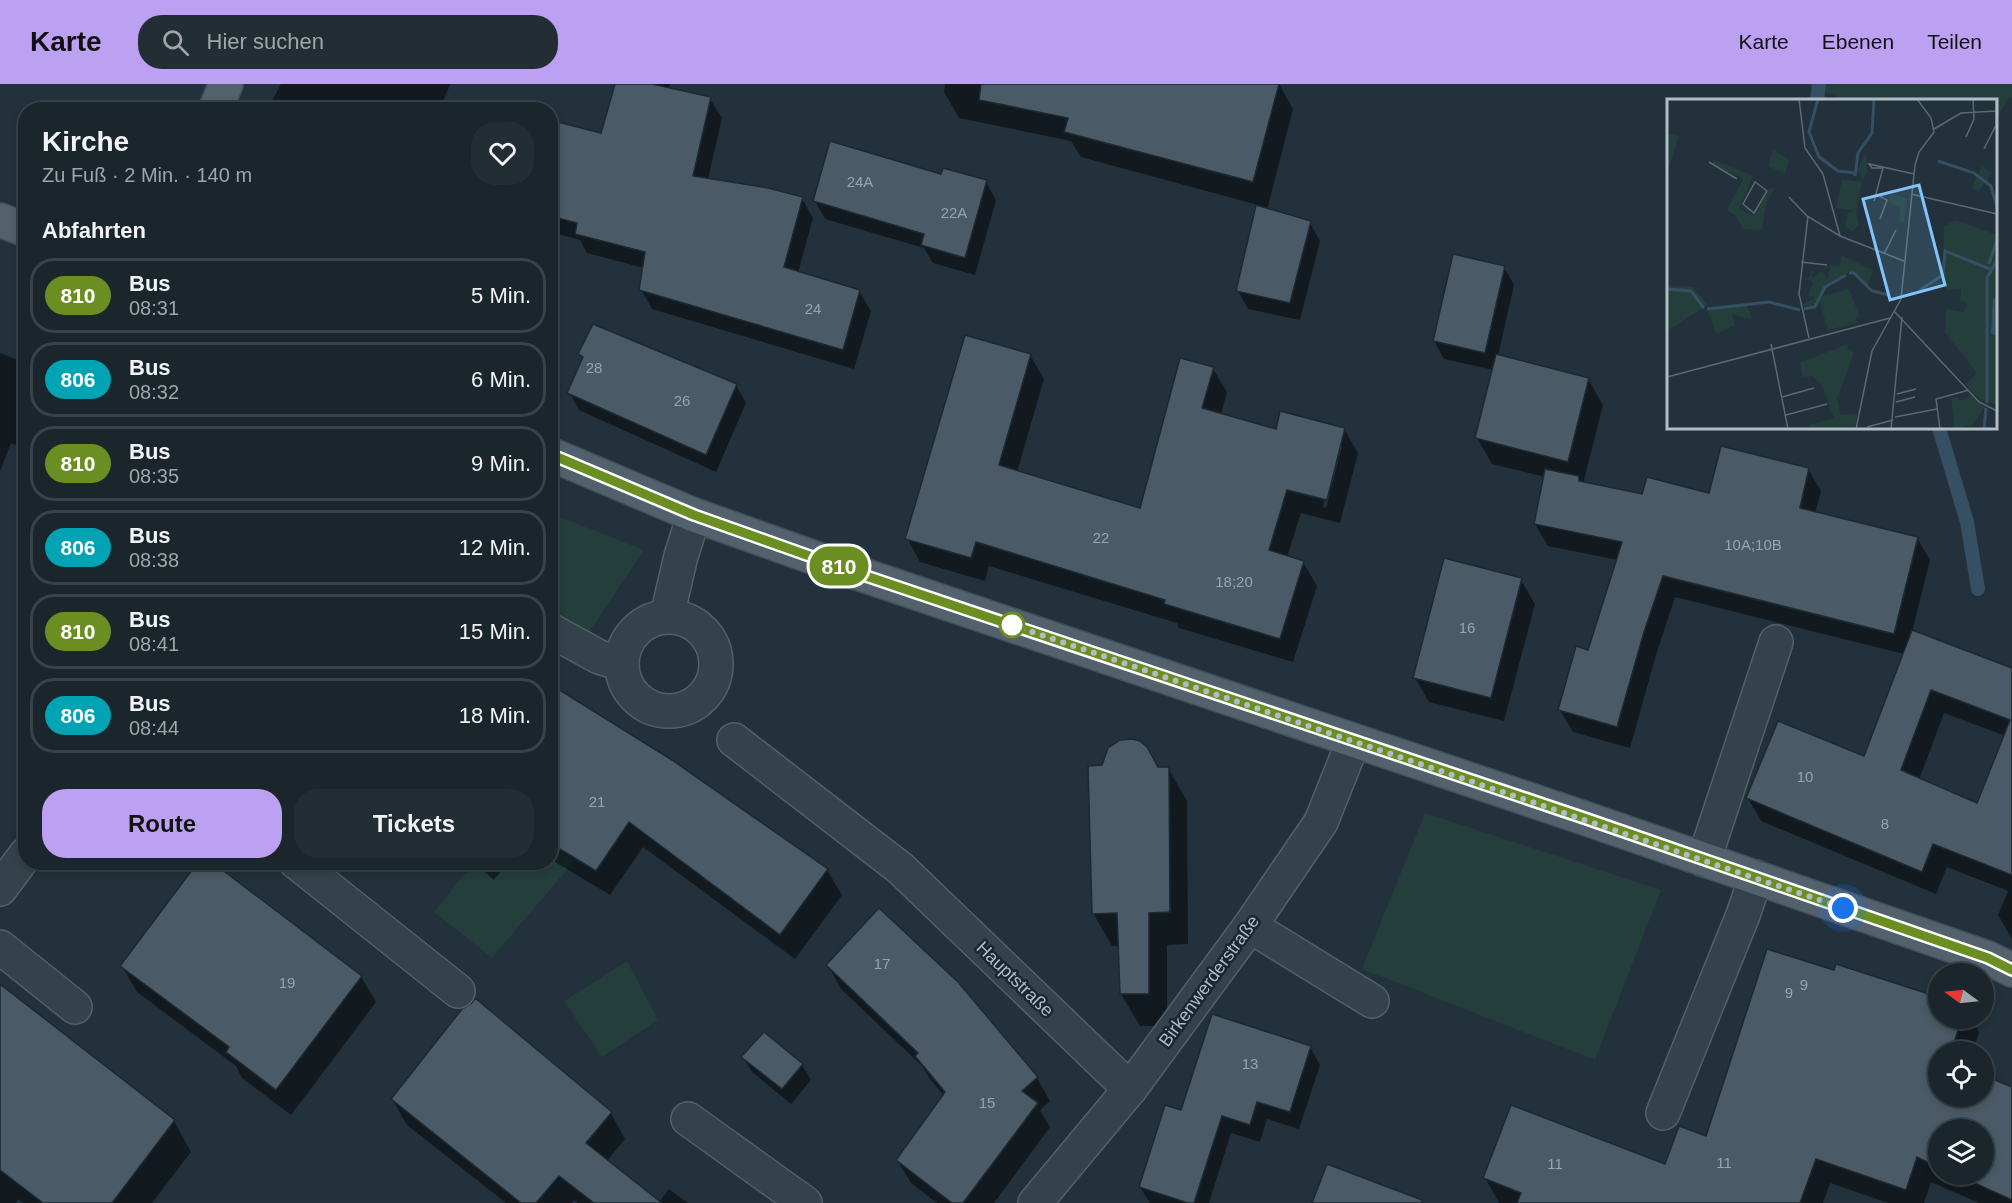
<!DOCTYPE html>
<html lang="de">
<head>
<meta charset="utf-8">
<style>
	:root { --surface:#1a252c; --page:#232d34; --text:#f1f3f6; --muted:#9fa5a9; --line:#384248; --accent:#bca0f2 }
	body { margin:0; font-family:Arial,sans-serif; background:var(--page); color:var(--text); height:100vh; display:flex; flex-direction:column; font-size:22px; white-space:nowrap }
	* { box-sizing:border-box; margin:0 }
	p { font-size:20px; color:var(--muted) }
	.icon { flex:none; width:33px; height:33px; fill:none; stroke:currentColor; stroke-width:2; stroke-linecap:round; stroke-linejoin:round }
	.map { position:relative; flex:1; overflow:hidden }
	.side { position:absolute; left:18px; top:18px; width:540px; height:768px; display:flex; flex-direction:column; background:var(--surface); border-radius:24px; box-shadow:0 3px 9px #0003,0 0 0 2px var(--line) }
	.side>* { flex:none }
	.badge { padding:0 12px; border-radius:20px; font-size:21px; line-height:39px }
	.needle { width:39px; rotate:285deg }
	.controls { position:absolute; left:1928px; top:879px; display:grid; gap:12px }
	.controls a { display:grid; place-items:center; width:66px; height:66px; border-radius:50%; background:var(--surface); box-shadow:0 3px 9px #0003,0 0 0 2px var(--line); font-size:30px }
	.you { position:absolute; width:30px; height:30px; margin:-15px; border:4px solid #fff; border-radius:50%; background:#1a73e8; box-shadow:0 0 0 9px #1a73e833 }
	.map>.badge { position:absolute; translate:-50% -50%; box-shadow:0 0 0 3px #fff }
	h2 { padding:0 24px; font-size:22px; line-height:54px }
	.round { display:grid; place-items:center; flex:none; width:63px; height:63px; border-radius:24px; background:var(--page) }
	.summary { display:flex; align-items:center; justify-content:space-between; height:102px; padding:0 24px }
	h1 { font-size:28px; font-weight:800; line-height:45px }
	.button { display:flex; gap:12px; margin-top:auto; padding:12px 24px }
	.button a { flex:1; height:69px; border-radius:24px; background:var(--accent); color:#111; font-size:24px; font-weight:800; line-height:69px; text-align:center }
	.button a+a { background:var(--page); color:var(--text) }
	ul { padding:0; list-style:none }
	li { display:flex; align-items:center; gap:18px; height:75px; margin:0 12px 9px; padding:0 12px; border:3px solid var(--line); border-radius:24px }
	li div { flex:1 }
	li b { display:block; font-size:22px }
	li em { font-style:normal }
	li .badge { min-width:66px; font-weight:700; text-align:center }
	header { display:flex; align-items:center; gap:36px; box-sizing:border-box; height:84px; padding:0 30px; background:var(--accent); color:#111 }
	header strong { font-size:28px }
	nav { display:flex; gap:33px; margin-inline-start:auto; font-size:21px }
	.search { width:420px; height:54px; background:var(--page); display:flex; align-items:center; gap:15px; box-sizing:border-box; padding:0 21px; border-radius:24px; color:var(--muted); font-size:22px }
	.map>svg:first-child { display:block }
</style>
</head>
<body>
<header>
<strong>Karte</strong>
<div class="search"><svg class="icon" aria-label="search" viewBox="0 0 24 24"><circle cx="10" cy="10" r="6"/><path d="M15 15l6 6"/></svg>Hier suchen</div>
<nav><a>Karte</a><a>Ebenen</a><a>Teilen</a></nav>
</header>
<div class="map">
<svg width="2012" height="1119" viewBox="0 0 2012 1119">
	<rect width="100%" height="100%" fill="#22313b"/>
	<g fill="#243e3c">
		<polygon points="1807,0 2012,0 2012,14 2009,14 1996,35 1996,16 1845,16"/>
		<polygon points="550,429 644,466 589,548 551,526"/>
		<polygon points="1425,729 1661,806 1595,976 1362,885"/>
		<polygon points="551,762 575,776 492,874 434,828 473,779 550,778"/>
		<polygon points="627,877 658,936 602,973 564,917"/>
	</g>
	<g fill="#0007" fill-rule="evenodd">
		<polygon points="281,0 450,0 450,1 439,26 267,26"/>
		<polygon points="616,0 670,0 669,5 710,15 722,34 708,95 802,115 813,134 798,189 859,207 871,227 854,285 652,225 641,205 644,184 587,169 580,156 550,148 550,38 603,51"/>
		<polygon points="945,0 1279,0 1293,25 1267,126 1310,139 1320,157 1300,236 1248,225 1238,207 1258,121 1081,73 1071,57 959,34 944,8"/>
		<polygon points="942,92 986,98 996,116 975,191 933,179 924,164 825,135 815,117"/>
		<polygon points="1504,183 1514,201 1498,272 1588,295 1603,321 1583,400 1643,412 1710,411 1808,385 1821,407 1815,430 1917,454 1930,476 1912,548 2012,587 2012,673 2006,652 1944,629 1919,696 2012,740 2012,855 1998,831 2008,807 1947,783 1936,810 1761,737 1748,714 1865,674 1904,570 1675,513 1656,571 1630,664 1573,648 1560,626 1589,567 1618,476 1548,462 1535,440 1545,393 1492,380 1477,354 1494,286 1444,275 1434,257"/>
		<polygon points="0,269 26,279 26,365 11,359 0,387"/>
		<polygon points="580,270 736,301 746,319 716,388 579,326 569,308 584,276"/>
		<path d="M 1030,271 L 1044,295 L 1017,388 L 1141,425 L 1213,285 L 1227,308 L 1221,330 L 1277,346 L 1344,345 L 1358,369 L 1340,439 L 1301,429 L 1287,473 L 1303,478 L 1317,502 L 1293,578 L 1179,544 L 1177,539 L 989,482 L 985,497 L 920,478 L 907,454 ZM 1339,362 L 1342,362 L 1326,424 L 1323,423 Z"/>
		<polygon points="1521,496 1535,520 1504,637 1429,618 1415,594"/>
		<polygon points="550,602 827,786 842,811 795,875 643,763 610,811 550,775"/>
		<polygon points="1157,684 1168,684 1187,717 1188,860 1167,861 1167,942 1140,942 1121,910 1120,862 1112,862 1093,829"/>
		<polygon points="473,778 508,778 494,796"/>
		<polygon points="828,881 1037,994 1050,1017 1040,1026 1050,1043 994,1119 937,1119 911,1099 897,1076 944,1012 930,995 922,982 841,905"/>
		<polygon points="122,882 361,893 376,918 291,1031 242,994 236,982 137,908"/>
		<path d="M 1835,888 L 1938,914 L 1938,934 L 1972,934 L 1979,948 L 1973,968 L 1938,968 L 1938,1012 L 1983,1012 L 1983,992 L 2012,1005 L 2012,1119 L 1979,1119 L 1931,1098 L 1924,1119 L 1888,1119 L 1830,1099 L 1823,1119 L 1499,1119 L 1485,1094 L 1666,1082 L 1707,1054 ZM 1938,1046 L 1983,1046 L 1983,1090 L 1938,1090 Z"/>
		<polygon points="0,923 174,1037 191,1068 152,1119 23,1119 18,1115 16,1119 0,1119"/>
		<polygon points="1310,963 1320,981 1299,1045 1267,1035 1260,1058 1231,1049 1209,1119 1150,1119 1140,1103 1182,1028"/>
		<polygon points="743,973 802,981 811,996 791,1020 752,988"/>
		<polygon points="392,1015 611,1029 625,1055 607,1077 659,1118 669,1105 688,1119 578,1119 574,1116 572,1119 506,1119 407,1041"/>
	</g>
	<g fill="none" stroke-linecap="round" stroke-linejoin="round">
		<g stroke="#355063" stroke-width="14">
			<polyline points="1817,16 1819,0"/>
			<polyline points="1939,344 1967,438 1978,505"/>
		</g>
	</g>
	<g fill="#4a5b67" stroke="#1d2932" stroke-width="1.5" fill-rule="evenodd">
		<polygon points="615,0 652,0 711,13 693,92 768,104 803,113 784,183 860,206 843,266 639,206 645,168 575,150 577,139 550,132 550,36 601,49"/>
		<polygon points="981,0 1279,0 1253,98 1064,48 1068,34 979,16"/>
		<polygon points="830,57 941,90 943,84 987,96 965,174 921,161 924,150 813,117"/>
		<polygon points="1256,121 1311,137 1290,219 1236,207"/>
		<polygon points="1453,170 1505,182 1485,269 1433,257"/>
		<polygon points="593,240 737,300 706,371 567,309 583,273 578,270"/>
		<polygon points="965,251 1031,270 999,381 1140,424 1180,274 1214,283 1202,324 1276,345 1280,327 1345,344 1327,416 1287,406 1269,466 1304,477 1280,555 1164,520 1165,516 976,458 971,474 905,455"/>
		<polygon points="1496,270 1589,294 1568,378 1475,354"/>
		<polygon points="1721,362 1809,384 1800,424 1918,453 1894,550 1663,492 1644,548 1617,643 1558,626 1576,562 1588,566 1622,458 1534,440 1545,385 1579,392 1579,397 1642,410 1647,393 1709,409"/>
		<polygon points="1444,474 1522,494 1491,614 1413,594"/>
		<path d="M 1912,546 L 2012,584 L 2012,791 L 1933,760 L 1922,788 L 1746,714 L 1778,637 L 1864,672 ZM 1931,606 L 2010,636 L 1977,719 L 1901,686 Z"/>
		<polygon points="550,600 672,676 828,785 780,851 629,738 596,787 550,759"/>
		<polygon points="1133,655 1140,657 1147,663 1158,683 1169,683 1170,828 1149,829 1149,910 1120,910 1117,829 1092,830 1088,682 1102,681 1108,664 1120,656"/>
		<polygon points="198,778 212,778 362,892 276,1006 226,968 229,963 120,882"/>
		<polygon points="879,824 958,898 1038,993 1022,1007 1038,1019 963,1119 952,1119 896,1076 945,1008 915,972 918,969 826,881"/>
		<polygon points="1767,865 1834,886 1836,880 1938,913 1938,934 1962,934 1951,968 1938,968 1938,1012 1983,1012 1983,991 2012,1003 2012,1116 1955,1090 1983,1090 1983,1046 1938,1046 1938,1083 1917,1073 1906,1106 1816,1075 1800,1119 1517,1119 1521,1109 1483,1094 1511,1021 1665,1080 1679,1042 1706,1052"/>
		<polygon points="0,900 175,1036 112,1119 43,1119 0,1086"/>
		<polygon points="475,914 612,1028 586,1059 662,1119 594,1119 559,1092 536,1119 521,1119 391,1015 462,925 472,919"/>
		<polygon points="1212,930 1311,962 1290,1028 1257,1018 1250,1041 1222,1032 1194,1119 1188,1119 1139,1103 1165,1021 1181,1026"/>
		<polygon points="764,948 803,980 782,1005 741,973"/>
		<polygon points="1327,1080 1422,1116 1421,1119 1312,1119"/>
	</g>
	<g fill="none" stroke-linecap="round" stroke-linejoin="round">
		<defs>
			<g id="minor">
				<polyline points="667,532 681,472 694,431"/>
				<circle cx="669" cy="580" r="47"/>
				<polyline points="550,546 599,573 622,580"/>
				<polyline points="734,656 900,784 1130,1005"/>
				<polyline points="1704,776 1776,558"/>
				<polyline points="296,778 458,907"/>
				<polyline points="0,805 26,770"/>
				<polyline points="1250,842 1372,917"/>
				<polyline points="0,863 75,923"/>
				<polyline points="1663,1029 1743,831 1756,793"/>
				<polyline points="688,1035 805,1119"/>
				<polyline points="1035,1119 1130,1005 1250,842 1321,738 1353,658"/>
			</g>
			<g id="major">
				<polyline points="215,26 226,0"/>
				<polyline points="0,136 26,146"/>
				<polyline points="550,370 694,431 863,491 1590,736 1988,874 2012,886"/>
			</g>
		</defs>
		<use href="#minor" stroke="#536069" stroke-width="36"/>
		<use href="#major" stroke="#424e57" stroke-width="36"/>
		<use href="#minor" stroke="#35424c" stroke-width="33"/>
		<use href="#major" stroke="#53616c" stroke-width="33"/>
	</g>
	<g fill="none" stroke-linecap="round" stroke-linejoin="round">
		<defs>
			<polyline id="line" points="550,370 694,431 863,491 1590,736 1988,874 2012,886"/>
		</defs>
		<use href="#line" stroke="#fff" stroke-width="14"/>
		<use href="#line" stroke="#6b8e23" stroke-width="9"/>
		<polyline stroke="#b0bdc7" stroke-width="6" stroke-dasharray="0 10.8" points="1012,541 1843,824"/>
	</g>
	<circle fill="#fff" stroke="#6b8e23" stroke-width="3" cx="1012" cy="541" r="12"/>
	<g text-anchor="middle" stroke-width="5" stroke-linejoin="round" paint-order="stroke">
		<g font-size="15" fill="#96a4af">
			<text x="860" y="103">24A</text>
			<text x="954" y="134">22A</text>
			<text x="813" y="230">24</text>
			<text x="594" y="289">28</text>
			<text x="682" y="322">26</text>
			<text x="1101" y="459">22</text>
			<text x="1753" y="466">10A;10B</text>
			<text x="1234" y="503">18;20</text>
			<text x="1467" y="549">16</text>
			<text x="1805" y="698">10</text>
			<text x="597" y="723">21</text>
			<text x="1885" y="745">8</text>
			<text x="882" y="885">17</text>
			<text x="287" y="904">19</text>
			<text x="1804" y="906">9</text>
			<text x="1789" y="914">9</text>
			<text x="1250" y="985">13</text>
			<text x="987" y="1024">15</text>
			<text x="1724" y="1084">11</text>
			<text x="1555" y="1085">11</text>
		</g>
		<g font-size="18" fill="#b0bdc7" stroke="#1b2730">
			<text transform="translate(1015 895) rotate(44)" y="6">Hauptstraße</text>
			<text transform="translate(1209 897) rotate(-54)" y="6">Birkenwerderstraße</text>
		</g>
	</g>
	<g transform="translate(1667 15)">
		<rect width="330" height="330" fill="#22313b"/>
		<path d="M 0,35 L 12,37 L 0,74 ZM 106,50 L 122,61 L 118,75 L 101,67 ZM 199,54 L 200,72 L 196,81 L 190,71 ZM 46,60 L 86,77 L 72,110 L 87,117 L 102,90 L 107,89 L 99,106 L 95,131 L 76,130 L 69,117 L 60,111 L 76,80 L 46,66 ZM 315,67 L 325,74 L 311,93 L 305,89 ZM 175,80 L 195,83 L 189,113 L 192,125 L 186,132 L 179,129 L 178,123 L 181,114 L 187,112 L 169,109 ZM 224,95 L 240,99 L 237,124 L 232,122 L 234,110 L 221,102 ZM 289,121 L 330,136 L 330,306 L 312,299 L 298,285 L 310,274 L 278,234 L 279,210 L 297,213 L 300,204 L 293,202 L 294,190 L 279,191 L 275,184 L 277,127 ZM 174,156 L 206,171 L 201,187 L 183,173 L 158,186 L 149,205 L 137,210 L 136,205 L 149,198 L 141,197 L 146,183 L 137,179 L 142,179 L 144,171 L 148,174 L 144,175 L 146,179 L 155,172 L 161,180 L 163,166 L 173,167 ZM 0,186 L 26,188 L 41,206 L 0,232 ZM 182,190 L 193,218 L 189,219 L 190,224 L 161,231 L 153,204 L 156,197 ZM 80,206 L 85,220 L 65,216 L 68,226 L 49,235 L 40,210 ZM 180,245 L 181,251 L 187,254 L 170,300 L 174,316 L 190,314 L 188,330 L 143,330 L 142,326 L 167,319 L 155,287 L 146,277 L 136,278 L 133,264 ZM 304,296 L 317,308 L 307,325 L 288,330 L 284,299 L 291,297 L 293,302 Z" fill="#243e3c"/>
		<path d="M 326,199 L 330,200 L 329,236 L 324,235 Z" fill="#355063"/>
		<path fill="none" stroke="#355063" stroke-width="3" d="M 151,0 L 142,33 L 152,58 L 171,72 L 188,74M 271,62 L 307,74 L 324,87 L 330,108M 188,77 L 191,54 L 205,34 L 207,0M 322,165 L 330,140M 182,174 L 187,174 L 205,192 L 222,196M 0,190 L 24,192 L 37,209M 253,191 L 276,176 L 278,152 L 323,170M 40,210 L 102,203 L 133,211M 137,210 L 148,208 L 158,188 L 179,176M 320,304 L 320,179 L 330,161M 317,330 L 319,309"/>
		<path fill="none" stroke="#5b6973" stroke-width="1.5" d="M 132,0 L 138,49 L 156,75 L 173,137M 267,30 L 294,14 L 330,12M 299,38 L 307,20 L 306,0M 317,50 L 329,26 L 329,0M 42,63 L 70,80M 216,69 L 205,69 L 202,65 L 247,75M 88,83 L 100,92 L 87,114 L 76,105 ZM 209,95 L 220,101 L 213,120M 244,95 L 330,115M 122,98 L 140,117 L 173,137 L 237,162M 207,102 L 216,69M 141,117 L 132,195 L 142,239M 217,155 L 229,131M 134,163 L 160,166M 227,212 L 312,303 L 330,312M 104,245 L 121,330M 0,278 L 223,219M 230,295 L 249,290M 115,298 L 147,289M 229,303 L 248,298M 119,316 L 160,305M 228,318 L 270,310M 200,328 L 226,321M 189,330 L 205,252 L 234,200 L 248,66 L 252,53 L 267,33 L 264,19 L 250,0M 224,330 L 235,218M 273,330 L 269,300 L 302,291"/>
		<path fill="#82c4fa" fill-opacity="0.15" stroke="#82c4fa" stroke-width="3" d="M 252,86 L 278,186 L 223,201 L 196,100 Z"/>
		<rect width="330" height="330" fill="none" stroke="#b0bdc7" stroke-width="3"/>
	</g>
</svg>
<div class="controls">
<a><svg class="needle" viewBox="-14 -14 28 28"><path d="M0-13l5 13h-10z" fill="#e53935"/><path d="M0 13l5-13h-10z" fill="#9fa5a9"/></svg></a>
<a><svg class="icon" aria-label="locate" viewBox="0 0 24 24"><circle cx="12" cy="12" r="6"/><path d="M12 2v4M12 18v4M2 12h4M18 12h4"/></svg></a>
<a><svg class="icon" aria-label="layers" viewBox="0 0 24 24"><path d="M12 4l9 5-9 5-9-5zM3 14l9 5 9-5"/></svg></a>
</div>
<div class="you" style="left:1843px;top:824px"></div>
<b class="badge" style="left:839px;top:482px;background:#6b8e23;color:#fff">810</b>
<section class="side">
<div class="summary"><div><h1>Kirche</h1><p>Zu Fuß · 2 Min. · 140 m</p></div><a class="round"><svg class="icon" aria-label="heart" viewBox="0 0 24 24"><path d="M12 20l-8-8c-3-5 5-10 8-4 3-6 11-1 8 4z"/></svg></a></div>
<h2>Abfahrten</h2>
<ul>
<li><span class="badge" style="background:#6b8e23;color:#fff">810</span><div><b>Bus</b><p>08:31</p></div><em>5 Min.</em></li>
<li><span class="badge" style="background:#00a3b4;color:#fff">806</span><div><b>Bus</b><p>08:32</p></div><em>6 Min.</em></li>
<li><span class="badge" style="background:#6b8e23;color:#fff">810</span><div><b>Bus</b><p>08:35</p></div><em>9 Min.</em></li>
<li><span class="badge" style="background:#00a3b4;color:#fff">806</span><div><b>Bus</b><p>08:38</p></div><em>12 Min.</em></li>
<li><span class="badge" style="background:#6b8e23;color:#fff">810</span><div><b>Bus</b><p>08:41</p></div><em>15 Min.</em></li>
<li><span class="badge" style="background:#00a3b4;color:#fff">806</span><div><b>Bus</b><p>08:44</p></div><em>18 Min.</em></li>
</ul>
<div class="button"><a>Route</a><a>Tickets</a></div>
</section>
</div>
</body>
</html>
